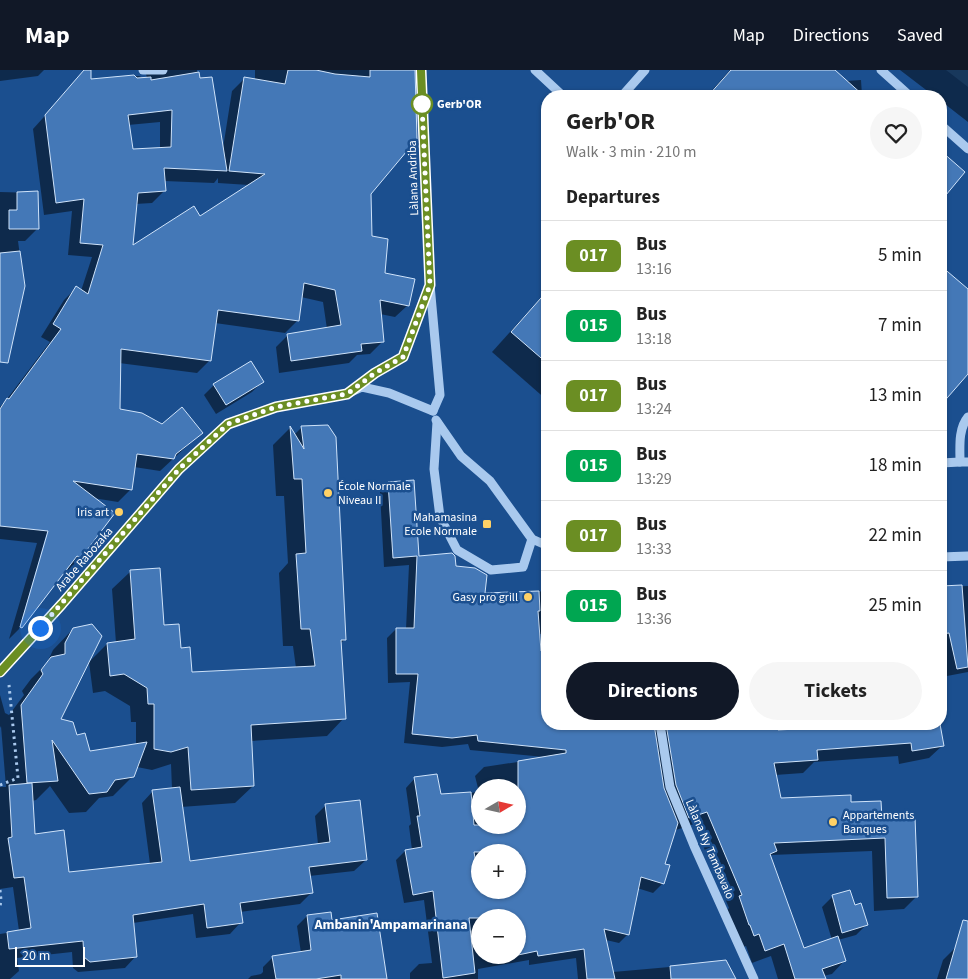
<!DOCTYPE html>
<html lang="en">
<head>
<meta charset="utf-8">
<style>
	:root { --surface:#fff; --page:#f6f6f6; --text:#222; --muted:#767676; --line:#e0e0e0; --accent:#111827 }
	body { margin:0; font-family:"Source Sans 3",sans-serif; background:var(--page); color:var(--text); height:100vh; display:flex; flex-direction:column; font-size:19px; white-space:nowrap }
	* { box-sizing:border-box; margin:0 }
	p { font-size:16px; color:var(--muted) }
	.icon { flex:none; width:28px; height:28px; fill:none; stroke:currentColor; stroke-width:2; stroke-linecap:round; stroke-linejoin:round }
	.map { position:relative; flex:1; overflow:hidden }
	.drawer { position:absolute; left:541px; top:20px; width:406px; height:640px; display:flex; flex-direction:column; background:var(--surface); border-radius:20px; box-shadow:0 1px 4px #0004 }
	.drawer>* { flex:none }
	.badge { padding:0 10px; border-radius:8px; font-size:18px; line-height:32px }
	.needle { width:32px; rotate:81deg }
	.fabs { position:absolute; left:471px; top:709px; display:grid; gap:10px }
	.fabs a { display:grid; place-items:center; width:55px; height:55px; border-radius:50%; background:var(--surface); box-shadow:0 1px 4px #0004; font-size:25px }
	.scale { position:absolute; left:15px; bottom:12px; width:70px; box-sizing:border-box; padding-left:5px; border:2px solid #fff; border-top:0; font-size:14px; line-height:18px; white-space:nowrap; color:#fff; -webkit-text-stroke:4px #1b4f8f; paint-order:stroke }
	.you { position:absolute; width:25px; height:25px; margin:-12px; border:4px solid #fff; border-radius:50%; background:#1a73e8; box-shadow:0 0 0 8px #1a73e833 }
	.map>.badge { position:absolute; translate:-50% -50%; box-shadow:0 0 0 2px #fff }
	h2 { padding:0 25px; font-size:19px; line-height:45px }
	.round { display:grid; place-items:center; flex:none; width:52px; height:52px; border-radius:26px; background:var(--page) }
	.head { display:flex; align-items:center; justify-content:space-between; height:85px; padding:0 25px }
	h1 { font-size:24px; font-weight:700; line-height:38px }
	.primary-button { display:flex; gap:10px; margin-top:auto; padding:10px 25px }
	.primary-button a { flex:1; height:58px; border-radius:30px; background:var(--accent); color:#fff; font-size:20px; font-weight:700; line-height:58px; text-align:center }
	.primary-button a+a { background:var(--page); color:var(--text) }
	ul { padding:0; list-style:none }
	li { display:flex; align-items:center; gap:15px; height:70px; padding:0 25px; border-top:1px solid var(--line) }
	li div { flex:1 }
	li b { display:block; font-size:19px }
	li em { font-style:normal }
	li .badge { min-width:55px; font-weight:700; text-align:center }
	header { display:flex; align-items:center; gap:30px; box-sizing:border-box; height:70px; padding:0 25px; background:var(--accent); color:#fff }
	header strong { font-size:24px }
	nav { display:flex; gap:28px; margin-inline-start:auto; font-size:18px }
	.map>svg:first-child { display:block }
</style>
</head>
<body>
<header>
<strong>Map</strong>
<nav><a>Map</a><a>Directions</a><a>Saved</a></nav>
</header>
<div class="map">
<svg width="968" height="909" viewBox="0 0 968 909">
	<rect width="100%" height="100%" fill="#1b4f8f"/>
	<polygon fill="#2e69ad" points="946,0 968,0 968,17"/>
	<g fill="#0007" fill-rule="evenodd">
		<polygon points="0,0 44,0 38,6 0,11"/>
		<path d="M 145,0 L 197,0 L 199,10 L 223,78 L 232,21 L 245,8 L 255,10 L 255,0 L 414,0 L 370,123 L 371,167 L 384,204 L 408,235 L 395,247 L 380,244 L 383,271 L 370,284 L 357,285 L 349,293 L 279,303 L 276,277 L 288,265 L 327,259 L 323,232 L 301,227 L 298,250 L 285,263 L 215,253 L 210,290 L 197,303 L 119,293 L 118,340 L 162,355 L 201,363 L 160,401 L 134,397 L 131,419 L 118,432 L 93,428 L 114,444 L 80,488 L 68,500 L 66,498 L 51,455 L 49,455 L 19,559 L 22,556 L 9,569 L 37,473 L 0,469 L 0,337 L 7,329 L 50,272 L 41,267 L 64,230 L 76,218 L 81,221 L 92,187 L 68,185 L 72,141 L 44,145 L 33,59 L 62,27 L 117,8 L 139,6 L 143,8 L 147,8 ZM 160,52 L 160,79 L 132,80 L 128,55 ZM 218,108 L 218,113 L 249,115 L 200,147 L 131,178 L 135,134 L 152,133 L 164,121 L 164,111 L 214,113 Z"/>
		<polygon points="730,0 834,0 846,11 861,10 862,25 863,26 707,26"/>
		<polygon points="900,0 968,0 968,52 941,31 941,26 934,26"/>
		<polygon points="0,122 37,123 37,159 25,171 18,171 24,216 0,276"/>
		<polygon points="548,220 548,331 492,282"/>
		<polygon points="262,312 252,322 216,344 204,325 214,315"/>
		<path d="M 290,358 L 294,365 L 301,358 L 345,569 L 340,574 L 344,648 L 327,666 L 251,671 L 253,716 L 235,733 L 181,737 L 188,792 L 318,774 L 315,746 L 326,735 L 366,790 L 354,801 L 309,806 L 311,823 L 300,834 L 240,842 L 241,852 L 230,864 L 196,868 L 193,844 L 133,853 L 136,886 L 125,898 L 78,902 L 73,898 L 72,882 L 17,888 L 19,901 L 10,909 L 0,909 L 0,864 L 19,861 L 13,817 L 0,819 L 0,717 L 6,717 L 1,656 L 0,658 L 0,625 L 5,643 L 9,645 L 24,625 L 22,621 L 31,609 L 47,593 L 53,580 L 73,559 L 59,650 L 76,667 L 89,683 L 136,675 L 136,652 L 131,652 L 130,636 L 105,621 L 93,623 L 89,592 L 107,574 L 116,573 L 112,519 L 130,502 L 163,556 L 180,579 L 191,604 L 296,598 L 293,576 L 283,576 L 279,503 L 288,493 L 284,426 L 276,426 L 273,375 ZM 171,694 L 172,719 L 153,721 L 142,733 L 150,794 L 68,803 L 34,765 L 32,731 L 36,730 L 50,716 L 69,743 L 86,742 L 99,728 L 113,726 L 133,706 L 137,697 L 152,700 Z"/>
		<path d="M 389,413 L 418,487 L 455,497 L 484,525 L 548,521 L 548,564 L 511,564 L 511,565 L 548,574 L 548,654 L 591,654 L 591,657 L 608,654 L 644,654 L 645,656 L 653,654 L 654,662 L 662,654 L 939,654 L 943,675 L 929,688 L 899,694 L 898,686 L 814,692 L 803,703 L 775,705 L 780,729 L 850,734 L 881,749 L 917,826 L 904,839 L 874,841 L 872,781 L 771,785 L 770,786 L 803,880 L 832,870 L 822,837 L 832,827 L 854,836 L 866,855 L 856,865 L 838,870 L 845,890 L 832,904 L 823,906 L 824,909 L 778,909 L 771,886 L 752,893 L 746,876 L 741,878 L 726,841 L 729,838 L 694,754 L 676,760 L 675,758 L 664,795 L 668,796 L 662,814 L 653,823 L 637,818 L 628,864 L 619,873 L 606,870 L 613,902 L 726,892 L 735,909 L 578,909 L 576,888 L 529,895 L 529,890 L 478,899 L 478,909 L 410,909 L 410,903 L 419,894 L 432,893 L 424,830 L 404,833 L 396,790 L 405,781 L 412,780 L 409,756 L 411,754 L 406,718 L 415,708 L 439,726 L 479,722 L 475,706 L 484,697 L 544,688 L 544,687 L 470,680 L 468,674 L 442,677 L 404,673 L 410,612 L 388,613 L 387,568 L 396,559 L 406,559 L 409,495 L 384,497 L 380,422 ZM 480,718 L 518,718 L 518,755 L 480,755 ZM 480,782 L 518,782 L 518,820 L 480,820 ZM 480,848 L 518,848 L 518,885 L 480,885 Z"/>
		<polygon points="968,516 968,602 947,606 941,579 941,517"/>
		<polygon points="307,846 331,851 386,909 248,909 251,906 261,904 263,902 263,897 273,887 301,883 297,856"/>
		<polygon points="956,877 968,881 968,909 937,909 943,890"/>
	</g>
	<g fill="#4478b7" stroke="#cfe3fa" fill-rule="evenodd">
		<path d="M 84,0 L 91,0 L 91,9 L 134,5 L 137,8 L 151,7 L 151,10 L 199,2 L 200,8 L 212,7 L 227,101 L 164,98 L 166,121 L 138,123 L 133,175 L 194,136 L 200,146 L 265,104 L 229,101 L 244,7 L 285,14 L 288,0 L 316,0 L 335,4 L 370,7 L 370,0 L 415,0 L 417,69 L 371,124 L 372,166 L 388,169 L 385,203 L 415,209 L 409,236 L 380,230 L 384,272 L 361,274 L 362,281 L 291,291 L 287,264 L 341,255 L 335,220 L 304,213 L 299,251 L 218,240 L 211,291 L 121,279 L 120,339 L 142,343 L 162,354 L 182,337 L 203,363 L 176,384 L 174,389 L 137,384 L 132,420 L 73,411 L 115,443 L 81,488 L 77,486 L 22,558 L 20,557 L 48,461 L 0,456 L 0,339 L 7,328 L 9,329 L 61,259 L 53,254 L 76,216 L 88,224 L 103,175 L 80,173 L 84,129 L 56,133 L 45,45 ZM 172,40 L 171,77 L 133,79 L 128,45 Z"/>
		<polygon points="731,0 835,0 864,26 708,26"/>
		<polygon points="941,81 965,102 941,131"/>
		<polygon points="38,121 39,159 9,159 9,140 17,140 17,122"/>
		<polygon points="20,181 25,216 8,293 0,292 0,183"/>
		<polygon points="941,196 968,219 968,304 941,335"/>
		<polygon points="548,220 548,294 511,262"/>
		<polygon points="251,291 264,312 226,335 213,314"/>
		<polygon points="328,355 336,367 346,570 341,570 346,649 251,655 254,716 191,720 188,677 171,682 154,679 154,634 148,634 147,618 124,604 110,606 107,573 135,569 130,500 160,498 164,555 179,554 181,578 190,577 192,602 315,596 310,559 301,559 296,484 306,483 302,409 294,409 290,356 304,379 301,356"/>
		<path d="M 414,410 L 419,486 L 452,483 L 455,486 L 456,496 L 475,498 L 487,505 L 485,523 L 539,521 L 540,541 L 538,541 L 541,581 L 548,581 L 548,654 L 654,654 L 664,718 L 678,753 L 665,794 L 670,795 L 664,814 L 641,807 L 629,865 L 604,859 L 615,909 L 587,909 L 584,879 L 538,886 L 537,881 L 518,885 L 518,848 L 469,848 L 475,903 L 443,908 L 433,821 L 413,825 L 405,780 L 422,777 L 417,746 L 420,746 L 414,707 L 437,704 L 441,724 L 471,722 L 474,755 L 518,755 L 518,691 L 566,683 L 566,680 L 478,671 L 477,665 L 452,668 L 412,664 L 418,604 L 396,604 L 396,558 L 414,558 L 417,486 L 393,488 L 388,412 ZM 474,782 L 518,782 L 518,820 L 500,820 L 481,823 Z"/>
		<polygon points="962,515 968,597 957,599 949,563 941,564 941,516"/>
		<polygon points="92,554 102,566 61,649 73,652 77,665 85,663 90,681 147,672 134,707 115,710 107,722 89,724 52,670 58,711 27,713 21,635 43,604 41,600 51,587 65,584 65,573 73,558"/>
		<polygon points="666,654 776,654 778,660 834,657 834,654 940,654 944,676 912,681 911,673 817,680 818,690 774,693 781,728 851,725 851,732 881,731 882,748 915,747 918,827 887,828 885,768 774,773 777,781 770,784 804,878 838,866 846,891 822,899 826,909 795,909 784,874 765,881 759,864 754,866 750,855 749,855 739,826 742,825 707,742 689,748 676,715"/>
		<polygon points="32,713 35,764 64,760 69,802 162,792 152,720 180,717 190,791 330,772 325,734 360,730 367,790 309,797 313,823 240,833 243,853 207,858 204,834 133,845 137,887 90,892 84,887 83,871 9,879 7,862 31,858 24,807 14,808 8,768 12,767 9,715"/>
		<polygon points="850,820 855,835 861,833 868,855 842,863 832,825"/>
		<polygon points="331,842 332,850 377,843 387,909 341,909 341,905 316,909 276,909 272,886 311,880 307,845"/>
		<polygon points="963,850 968,851 968,909 946,909"/>
		<polygon points="726,890 736,909 671,909 670,896"/>
	</g>
	<g fill="none" stroke-linecap="round" stroke-linejoin="round">
		<g stroke="#a9c9ee" stroke-width="3" stroke-dasharray="2.5 4" stroke-linecap="butt">
			<polyline points="0,715 18,708 9,615"/>
			<polyline points="0,820 1,830 0,837"/>
		</g>
		<g stroke="#a9c9ee" stroke-width="9">
			<polyline points="143,0 163,0"/>
			<polyline points="421,0 430,215 440,325 433,341"/>
			<polyline points="535,0 563,26"/>
			<polyline points="881,0 910,26"/>
			<polyline points="622,26 645,0"/>
			<polyline points="941,55 968,79"/>
			<polyline points="355,318 375,303 403,287 429,217"/>
			<path d="M 968,347 C 958,359 960,377 960,392 L 968,392"/>
			<polyline points="436,350 461,386 490,411 532,469 548,476"/>
			<polyline points="437,352 434,399 440,447 457,480 491,500 523,497 532,469"/>
			<polyline points="941,393 960,392"/>
			<polyline points="941,487 968,486"/>
			<polyline points="0,602 62,534 179,399 228,354 276,337 347,324 362,317 389,323 433,341"/>
			<polyline points="660,654 670,717 695,778 754,909"/>
		</g>
	</g>
	<g fill="none" stroke-linecap="round" stroke-linejoin="round">
		<defs>
			<polyline id="line" points="0,602 62,534 179,399 228,354 276,337 347,324 375,303 403,287 430,215 421,0"/>
		</defs>
		<use href="#line" stroke="#fff" stroke-width="11"/>
		<use href="#line" stroke="#6b8e23" stroke-width="8"/>
		<polyline stroke="#fff" stroke-width="5" stroke-dasharray="0 9" points="40,558 179,399 228,354 276,337 347,324 375,303 403,287 430,215 422,34"/>
	</g>
	<circle fill="#fff" stroke="#6b8e23" stroke-width="2.5" cx="422" cy="34" r="10"/>
	<g fill="#ffd166" stroke="#1b4f8f" stroke-width="2">
		<circle cx="328" cy="423" r="5"/>
		<circle cx="119" cy="442" r="5"/>
		<rect x="482" y="449" width="10" height="10" rx="2.5"/>
		<circle cx="528" cy="527" r="5"/>
		<circle cx="833" cy="752" r="5"/>
	</g>
	<g text-anchor="middle" stroke-width="5" stroke-linejoin="round" paint-order="stroke">
		<g font-size="12" font-weight="bold" fill="#fff" stroke="#1b4f8f" text-anchor="start">
			<text x="437" y="38">Gerb'OR</text>
		</g>
		<g font-size="12" fill="#fff" stroke="#1b4f8f">
			<text transform="translate(413 108) rotate(-92)" y="4">Làlana Andriba</text>
			<text transform="translate(84 489) rotate(-49)" y="4">Arabe Rabozaka</text>
			<text transform="translate(710 779) rotate(67)" y="4">Làlana Ny Tambavalo</text>
		</g>
		<g font-size="12" fill="#fff" stroke="#1b4f8f" text-anchor="end">
			<text x="338" y="420" text-anchor="start">École Normale<tspan x="338" dy="14">Niveau II</tspan></text>
			<text x="109" y="446">Iris art</text>
			<text x="477" y="451">Mahamasina<tspan x="477" dy="14">Ecole Normale</tspan></text>
			<text x="518" y="531">Gasy pro grill</text>
			<text x="843" y="749" text-anchor="start">Appartements<tspan x="843" dy="14">Banques</tspan></text>
		</g>
		<g font-size="14" font-weight="bold" fill="#fff" stroke="#1b4f8f">
			<text x="391" y="859">Ambanin'Ampamarinana</text>
		</g>
	</g>
</svg>
<div class="fabs">
<a><svg class="needle" viewBox="-14 -14 28 28"><path d="M0-13l5 13h-10z" fill="#e53935"/><path d="M0 13l5-13h-10z" fill="#767676"/></svg></a>
<a>+</a>
<a>−</a>
</div>
<div class="scale">20 m</div>
<div class="you" style="left:40px;top:558px"></div>
<section class="drawer">
<div class="head"><div><h1>Gerb'OR</h1><p>Walk · 3 min · 210 m</p></div><a class="round"><svg class="icon" aria-label="heart" viewBox="0 0 24 24"><path d="M12 20l-8-8c-3-5 5-10 8-4 3-6 11-1 8 4z"/></svg></a></div>
<h2>Departures</h2>
<ul>
<li><span class="badge" style="background:#6b8e23;color:#fff">017</span><div><b>Bus</b><p>13:16</p></div><em>5 min</em></li>
<li><span class="badge" style="background:#00a651;color:#fff">015</span><div><b>Bus</b><p>13:18</p></div><em>7 min</em></li>
<li><span class="badge" style="background:#6b8e23;color:#fff">017</span><div><b>Bus</b><p>13:24</p></div><em>13 min</em></li>
<li><span class="badge" style="background:#00a651;color:#fff">015</span><div><b>Bus</b><p>13:29</p></div><em>18 min</em></li>
<li><span class="badge" style="background:#6b8e23;color:#fff">017</span><div><b>Bus</b><p>13:33</p></div><em>22 min</em></li>
<li><span class="badge" style="background:#00a651;color:#fff">015</span><div><b>Bus</b><p>13:36</p></div><em>25 min</em></li>
</ul>
<div class="primary-button"><a>Directions</a><a>Tickets</a></div>
</section>
</div>
</body>
</html>
